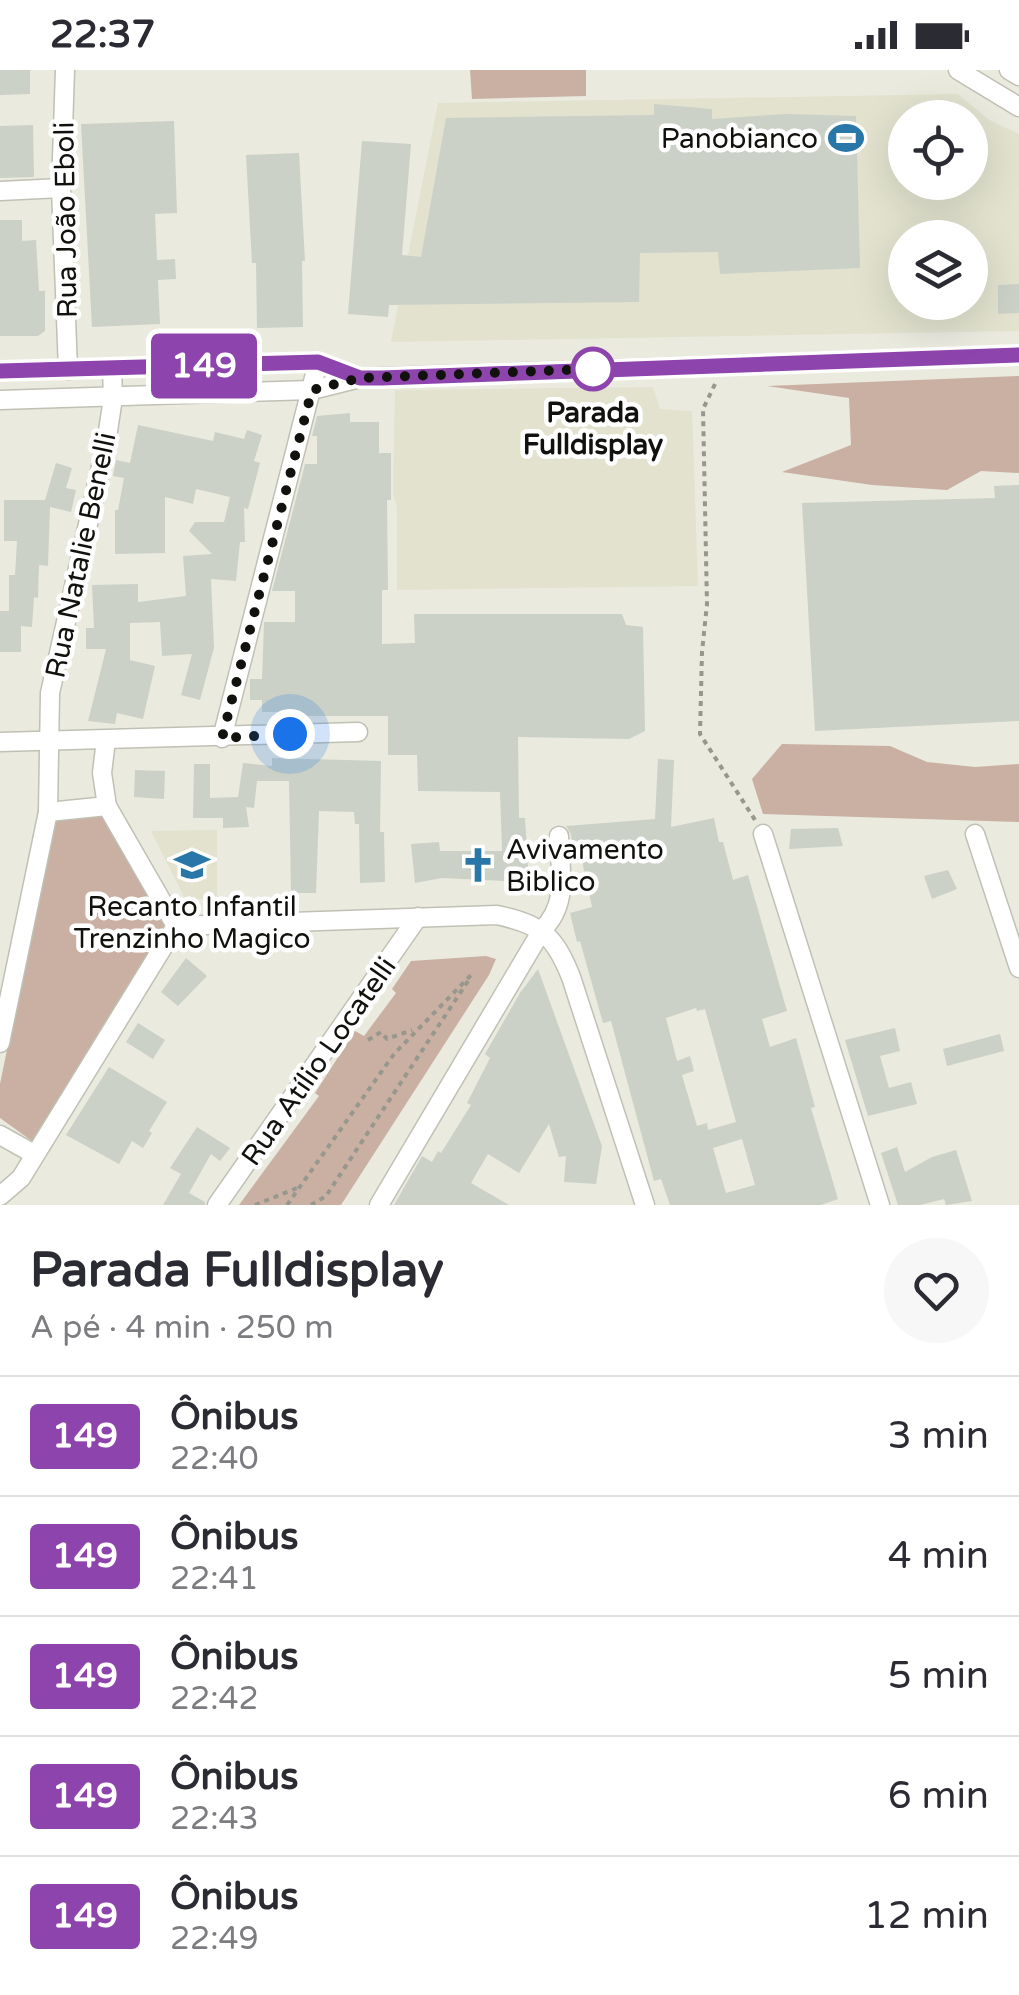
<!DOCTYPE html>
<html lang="pt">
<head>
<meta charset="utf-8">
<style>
	:root { --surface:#fff; --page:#f7f7f7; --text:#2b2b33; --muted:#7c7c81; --line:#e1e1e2 }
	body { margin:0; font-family:"Varela Round",sans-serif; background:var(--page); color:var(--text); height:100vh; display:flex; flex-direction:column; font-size:38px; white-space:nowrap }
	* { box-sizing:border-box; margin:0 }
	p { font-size:32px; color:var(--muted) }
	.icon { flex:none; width:55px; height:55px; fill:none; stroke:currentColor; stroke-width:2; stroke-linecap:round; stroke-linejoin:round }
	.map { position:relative; height:1135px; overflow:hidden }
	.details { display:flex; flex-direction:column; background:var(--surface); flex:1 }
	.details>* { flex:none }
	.badge { padding:0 20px; border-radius:8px; font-size:35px; line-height:65px }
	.controls { position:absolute; left:888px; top:30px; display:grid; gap:20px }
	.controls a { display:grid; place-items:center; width:100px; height:100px; border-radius:50%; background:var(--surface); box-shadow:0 10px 40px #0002; font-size:50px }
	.you { position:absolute; width:50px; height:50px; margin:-25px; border:8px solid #fff; border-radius:50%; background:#1a73e8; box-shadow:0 0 0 15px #1a73e833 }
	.map>.badge { position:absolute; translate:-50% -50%; box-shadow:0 0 0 5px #fff }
	.round { display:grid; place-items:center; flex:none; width:105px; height:105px; border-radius:52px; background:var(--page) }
	.head { display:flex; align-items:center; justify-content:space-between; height:170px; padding:0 30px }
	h1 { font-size:48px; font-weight:800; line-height:75px }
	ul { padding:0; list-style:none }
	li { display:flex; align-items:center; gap:30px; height:120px; padding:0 30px; border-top:2px solid var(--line) }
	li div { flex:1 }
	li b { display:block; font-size:38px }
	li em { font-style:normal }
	li .badge { min-width:110px; font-weight:700; text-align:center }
	.status { display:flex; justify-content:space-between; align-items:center; height:70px; padding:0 50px; background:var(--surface); direction:ltr }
	.status svg { height:28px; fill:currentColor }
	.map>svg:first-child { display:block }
</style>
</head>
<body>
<div class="status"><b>22:37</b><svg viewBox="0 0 49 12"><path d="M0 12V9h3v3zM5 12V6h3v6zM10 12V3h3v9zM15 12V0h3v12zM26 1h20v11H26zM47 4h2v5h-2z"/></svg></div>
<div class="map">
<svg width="1019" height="1135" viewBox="0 0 1019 1135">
	<rect width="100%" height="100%" fill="#eaeadf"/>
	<g fill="#e2e2cf" fill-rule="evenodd">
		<path d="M 958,24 L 989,50 L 1019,64 L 1019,261 L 391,272 L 438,33 ZM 905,48 L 970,48 L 970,112 L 905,112 ZM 905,168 L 970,168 L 970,232 L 905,232 Z"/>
		<polygon points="653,317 660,339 692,341 698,516 397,520 397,437 393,423 395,320"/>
		<polygon points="217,760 217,829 185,829 151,761"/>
	</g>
	<g fill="#c9b0a2">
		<polygon points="470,0 586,0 586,26 472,29"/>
		<polygon points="1019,306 1019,403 981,401 947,420 872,415 782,402 851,375 849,328 767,316"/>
		<polygon points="782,674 890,676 927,692 975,697 1019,694 1019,752 763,744 752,709"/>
		<polygon points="56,741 102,745 176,856 32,1071 0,1048 0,1014"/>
		<polygon points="486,886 496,889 489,905 341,1135 239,1135 319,1026 315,1023 355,961 364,966 396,923 392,919 411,891"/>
	</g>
	<g fill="#cbd1c7" fill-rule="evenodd">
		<polygon points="0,0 30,0 30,24 0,25"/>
		<polygon points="654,34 712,39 712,49 786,44 856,46 860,198 720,204 718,182 640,183 639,232 389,235 388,247 348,244 362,71 411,74 402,185 421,187 446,48 654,45"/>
		<polygon points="174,51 177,143 155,144 157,190 175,189 176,209 158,210 160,254 92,257 81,54"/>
		<polygon points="33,55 34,107 0,108 0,56"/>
		<polygon points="299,83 305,191 302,191 303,257 257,258 256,193 252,193 246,85"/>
		<polygon points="0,150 22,150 22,171 36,170 39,221 45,221 45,261 38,266 0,266"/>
		<polygon points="1019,214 1019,243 998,244 998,215"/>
		<polygon points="350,343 350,352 379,352 379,383 391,383 391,430 387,430 388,520 382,520 382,574 415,573 414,544 622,544 626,555 643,557 645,661 629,669 518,667 519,748 525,748 529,812 442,808 415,813 411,774 439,772 440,781 502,781 500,722 418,721 417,685 388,685 388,646 308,646 308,651 292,651 292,642 262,642 262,630 250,630 250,609 262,609 264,552 295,552 295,521 272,521 305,394 317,394 317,366 312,366 317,346"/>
		<polygon points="138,355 213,371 215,362 244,369 247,360 262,365 254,391 260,393 248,439 244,438 245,472 240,472 236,511 211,509 214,578 200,630 181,625 192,584 162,586 160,552 130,553 130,590 155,596 143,649 117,643 115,654 88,651 106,579 86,579 86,558 94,558 92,515 138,514 138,532 186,526 183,486 212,484 189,461 195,452 224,452 230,427 196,419 193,434 165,427 165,483 115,484 115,440 118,440 124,408 113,406 116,390 130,393"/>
		<polygon points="56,393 72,398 66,418 76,420 71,442 50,437 48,496 39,495 38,528 34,527 32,557 21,556 21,582 0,582 0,541 9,541 9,505 15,505 17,471 4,471 4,430 45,430"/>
		<polygon points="1019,415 1019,651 815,661 802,433 995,428 994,416"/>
		<polygon points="272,688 381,691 380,762 384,762 385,812 360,813 359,754 355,754 354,742 319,741 316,823 291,823 289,711 257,711 254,738 246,737 249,757 223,758 223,748 193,748 194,694 210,694 210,728 238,727 243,693 272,696"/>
		<path d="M 658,689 L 674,690 L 671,757 L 714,748 L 719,772 L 723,772 L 733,810 L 748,805 L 787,941 L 762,949 L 770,977 L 796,968 L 815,1037 L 811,1038 L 838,1129 L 821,1135 L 670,1135 L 661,1109 L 654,1111 L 611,951 L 603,953 L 580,871 L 577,872 L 570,843 L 592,837 L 582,791 L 573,792 L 571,764 L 566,756 L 655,749 ZM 696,938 L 697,941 L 705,939 L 736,1052 L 708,1060 L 707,1053 L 697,1056 L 682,1005 L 694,1001 L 690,986 L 677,991 L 666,948 ZM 742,1069 L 755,1115 L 726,1123 L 713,1078 Z"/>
		<polygon points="135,700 165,701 164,729 134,727"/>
		<polygon points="838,758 843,776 789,779 791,759"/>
		<polygon points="948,800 957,819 932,829 924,806"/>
		<polygon points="186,888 207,906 178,936 161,922"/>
		<polygon points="538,899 602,1076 596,1114 564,1112 566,1086 559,1087 549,1054 519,1103 488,1084 471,1113 509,1135 394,1135 422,1086 432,1092 438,1081 441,1083 471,1035 467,1033 490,988 485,984 520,923"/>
		<polygon points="138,953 165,970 153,989 126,972"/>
		<polygon points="895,958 900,981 880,986 889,1018 911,1012 917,1034 868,1046 845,970"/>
		<polygon points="1000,964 1004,981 947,996 943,979"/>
		<polygon points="109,997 167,1032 149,1061 152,1063 143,1078 132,1071 119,1094 66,1065"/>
		<polygon points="197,1057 230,1078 220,1091 211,1084 189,1123 205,1132 205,1135 163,1135 181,1104 170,1098"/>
		<polygon points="897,1077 905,1102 932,1087 956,1080 972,1131 946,1135 944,1129 920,1135 898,1135 881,1083"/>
	</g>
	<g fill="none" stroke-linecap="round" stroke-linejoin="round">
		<defs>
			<g id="minor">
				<polyline points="65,0 61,118 68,300"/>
				<polyline points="958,0 1019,37"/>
				<polyline points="1009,0 1019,6"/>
				<polyline points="0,121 61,118"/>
				<polyline points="0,301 318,292 360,308"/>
				<polyline points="0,330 312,320 360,308 1019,285"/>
				<polyline points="222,668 318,292"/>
				<polyline points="106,670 102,703 107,736 176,856"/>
				<polyline points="0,672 358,662"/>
				<polyline points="48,742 107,736"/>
				<polyline points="763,764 880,1135"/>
				<polyline points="975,764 1019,898"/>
				<path d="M 176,856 L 497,845 C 542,855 554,865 571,907 L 645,1135"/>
				<polyline points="0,973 48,742 50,623 106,374 113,328 112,298"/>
				<polyline points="0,1065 34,1084"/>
				<polyline points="0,1126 21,1108 176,856"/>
				<polyline points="217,1135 418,847"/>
				<path d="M 379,1135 L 542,860 C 569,834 560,802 559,766"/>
			</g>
		</defs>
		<use href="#minor" stroke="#c0c0b5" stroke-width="21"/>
		<g stroke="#97978e" stroke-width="4" stroke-dasharray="5 5" stroke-linecap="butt">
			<polyline points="715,314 703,339 707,534 702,582 700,664 755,750"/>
			<polyline points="368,970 381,962 387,969 412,960"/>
			<polyline points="255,1135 297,1118"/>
			<polyline points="287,1135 394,984 473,903"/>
			<polyline points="311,1135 326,1126 468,911"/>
		</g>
		<use href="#minor" stroke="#fff" stroke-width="18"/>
	</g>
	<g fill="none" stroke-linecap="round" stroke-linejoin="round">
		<defs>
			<polyline id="line" points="0,301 318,292 360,308 382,308 1019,285"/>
		</defs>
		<use href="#line" stroke="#fff" stroke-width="22"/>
		<use href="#line" stroke="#8e44ad" stroke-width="15"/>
		<polyline stroke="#11110d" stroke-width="10" stroke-dasharray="0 18" points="290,664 222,668 312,320 360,308 593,299"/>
	</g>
	<defs>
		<symbol id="stadium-bare" viewBox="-9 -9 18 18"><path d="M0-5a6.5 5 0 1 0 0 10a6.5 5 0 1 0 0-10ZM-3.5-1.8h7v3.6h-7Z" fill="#2976a8" stroke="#fff" stroke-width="2.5" paint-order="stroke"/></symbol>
		<symbol id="school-bare" viewBox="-9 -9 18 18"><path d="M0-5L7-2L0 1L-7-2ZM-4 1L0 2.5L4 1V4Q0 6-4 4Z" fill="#2976a8" stroke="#fff" stroke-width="2.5" paint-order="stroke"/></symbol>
		<symbol id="church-bare" viewBox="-9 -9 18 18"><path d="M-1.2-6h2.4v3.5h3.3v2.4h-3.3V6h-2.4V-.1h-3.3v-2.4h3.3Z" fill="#2976a8" stroke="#fff" stroke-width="2.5" paint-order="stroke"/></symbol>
	</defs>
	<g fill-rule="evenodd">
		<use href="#stadium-bare" x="821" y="43" width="50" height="50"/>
		<use href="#school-bare" x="167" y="770" width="50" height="50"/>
		<use href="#church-bare" x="453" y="770" width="50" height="50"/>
	</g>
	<circle fill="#fff" stroke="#8e44ad" stroke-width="5" cx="593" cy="299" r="20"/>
	<g text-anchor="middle" stroke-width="9" stroke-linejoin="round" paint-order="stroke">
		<g font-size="28" fill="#11110d" stroke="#fff" text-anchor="end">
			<text x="818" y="78">Panobianco</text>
			<text x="506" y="789" text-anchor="start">Avivamento<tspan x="506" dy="32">Biblico</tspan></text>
			<text x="192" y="846" text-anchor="middle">Recanto Infantil<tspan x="192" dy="32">Trenzinho Magico</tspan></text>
		</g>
		<g font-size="28" fill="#11110d" stroke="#fff">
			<text transform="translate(65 150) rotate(-91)" y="10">Rua João Eboli</text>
			<text transform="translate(80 485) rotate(-78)" y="10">Rua Natalie Benelli</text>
			<text transform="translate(318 991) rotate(-55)" y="10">Rua Atílio Locatelli</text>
		</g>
		<g font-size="28" font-weight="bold" fill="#11110d" stroke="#fff">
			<text x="593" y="352">Parada<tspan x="593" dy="32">Fulldisplay</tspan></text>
		</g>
	</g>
</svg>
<div class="controls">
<a><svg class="icon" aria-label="locate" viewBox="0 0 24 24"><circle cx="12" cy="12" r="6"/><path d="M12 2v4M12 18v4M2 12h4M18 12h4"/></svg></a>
<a><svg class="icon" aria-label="layers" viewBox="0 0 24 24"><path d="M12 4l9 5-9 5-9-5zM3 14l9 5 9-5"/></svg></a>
</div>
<div class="you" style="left:290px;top:664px"></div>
<b class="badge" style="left:204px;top:296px;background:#8e44ad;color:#fff">149</b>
</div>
<section class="details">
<div class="head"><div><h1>Parada Fulldisplay</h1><p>A pé · 4 min · 250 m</p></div><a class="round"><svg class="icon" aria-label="heart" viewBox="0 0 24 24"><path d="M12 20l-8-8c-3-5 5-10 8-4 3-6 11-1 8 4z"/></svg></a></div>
<ul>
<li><span class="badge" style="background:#8e44ad;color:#fff">149</span><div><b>Ônibus</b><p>22:40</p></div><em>3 min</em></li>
<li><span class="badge" style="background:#8e44ad;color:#fff">149</span><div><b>Ônibus</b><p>22:41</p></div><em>4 min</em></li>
<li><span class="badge" style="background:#8e44ad;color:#fff">149</span><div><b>Ônibus</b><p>22:42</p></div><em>5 min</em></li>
<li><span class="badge" style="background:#8e44ad;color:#fff">149</span><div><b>Ônibus</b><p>22:43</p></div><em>6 min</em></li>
<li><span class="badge" style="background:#8e44ad;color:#fff">149</span><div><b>Ônibus</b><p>22:49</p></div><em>12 min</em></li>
</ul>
</section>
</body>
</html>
